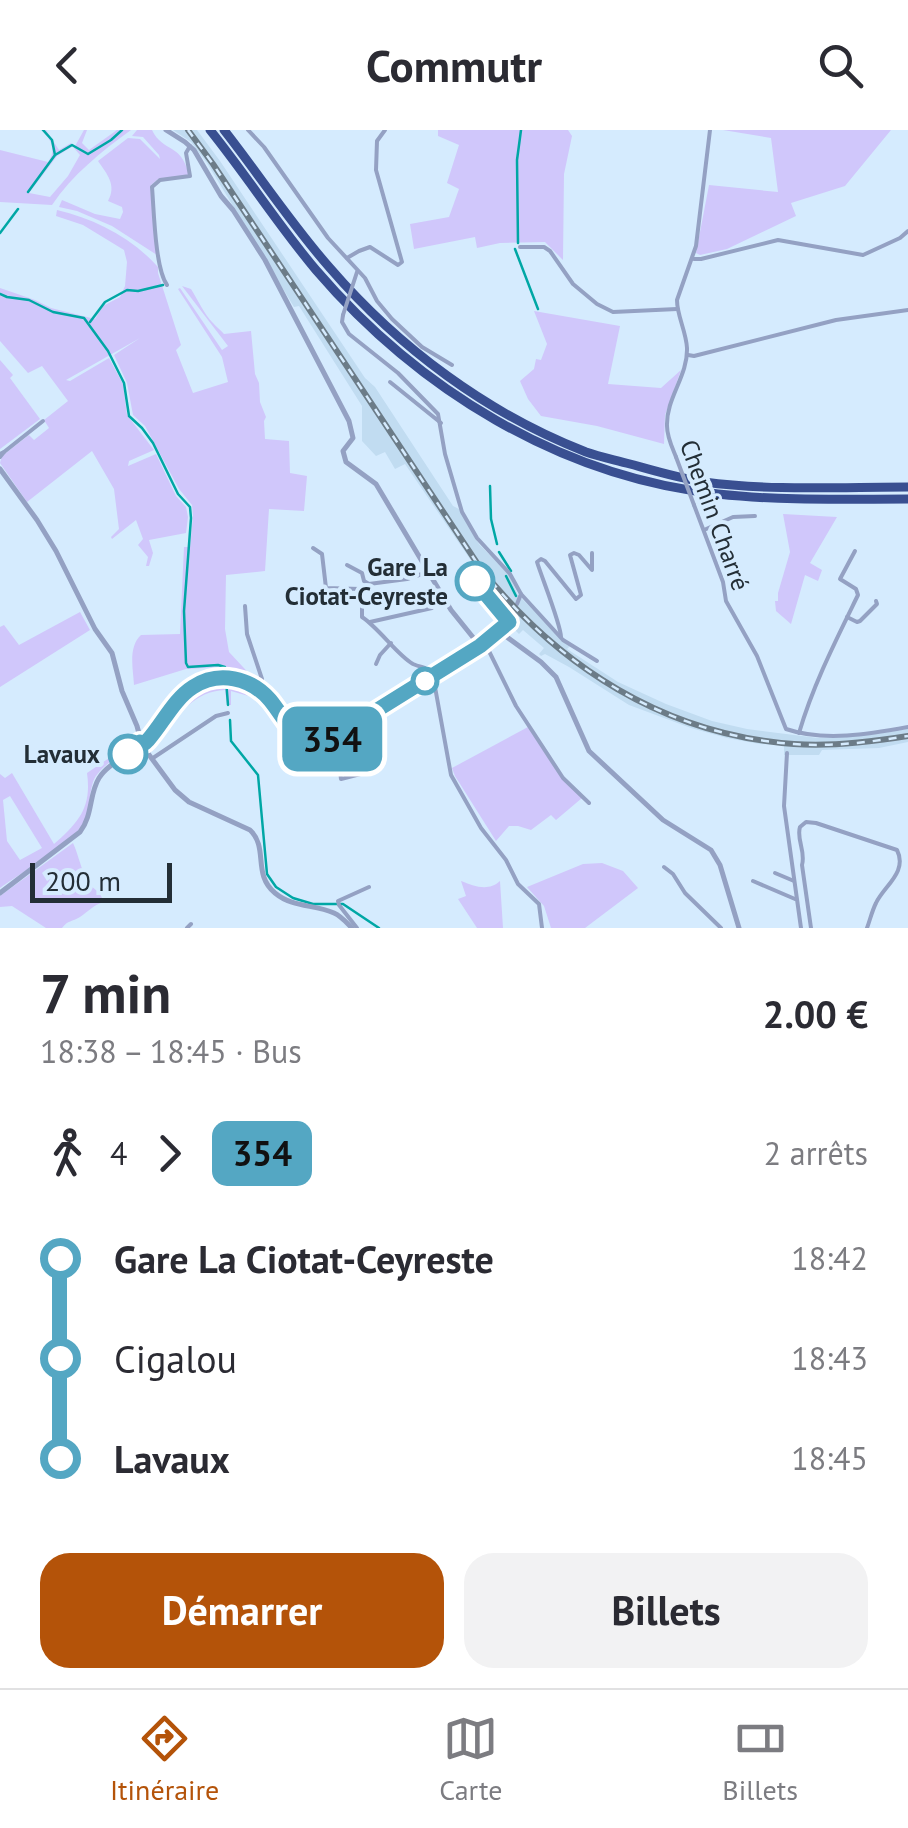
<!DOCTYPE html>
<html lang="fr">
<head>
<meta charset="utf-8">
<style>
	:root { --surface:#fff; --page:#f2f2f3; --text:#2b2b33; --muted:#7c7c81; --line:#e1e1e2; --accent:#b45309 }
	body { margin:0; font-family:"PT Sans",sans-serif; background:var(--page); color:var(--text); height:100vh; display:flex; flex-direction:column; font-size:38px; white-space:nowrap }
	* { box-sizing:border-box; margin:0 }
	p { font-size:32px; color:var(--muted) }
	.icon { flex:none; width:55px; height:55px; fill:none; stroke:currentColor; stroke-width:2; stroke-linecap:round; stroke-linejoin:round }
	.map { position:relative; height:798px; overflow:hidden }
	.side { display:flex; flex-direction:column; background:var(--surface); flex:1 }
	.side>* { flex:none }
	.badge { padding:0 20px; border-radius:15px; font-size:35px; line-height:65px }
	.scale { position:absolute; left:30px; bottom:25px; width:142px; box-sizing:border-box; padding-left:10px; border:5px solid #232e36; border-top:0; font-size:28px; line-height:35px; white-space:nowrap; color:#232e36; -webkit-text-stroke:8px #d5ebfe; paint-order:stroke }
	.map>.badge { position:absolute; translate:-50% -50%; box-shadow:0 0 0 5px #fff }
	.legs { display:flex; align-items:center; gap:15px; height:110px; padding:0 40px; font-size:32px }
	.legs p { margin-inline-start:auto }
	.head { display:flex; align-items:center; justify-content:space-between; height:170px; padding:0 40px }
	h1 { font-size:55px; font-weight:800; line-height:75px }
	.button { display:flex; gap:20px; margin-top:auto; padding:20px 40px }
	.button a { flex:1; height:115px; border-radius:30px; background:var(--accent); color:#fff; font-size:40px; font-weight:800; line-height:115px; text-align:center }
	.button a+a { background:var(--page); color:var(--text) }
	ul { padding:0 40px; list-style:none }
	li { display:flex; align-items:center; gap:35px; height:100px; font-size:38px }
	li i { display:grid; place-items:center; width:15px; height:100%; margin:0 12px; background:currentColor }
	li i::after { content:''; width:25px; height:25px; margin:-12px; border:8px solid; border-radius:50%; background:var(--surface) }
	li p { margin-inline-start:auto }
	li:first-child i { background:linear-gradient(#0000 50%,currentColor 0) }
	li:last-child i { background:linear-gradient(currentColor 50%,#0000 0) }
	header { display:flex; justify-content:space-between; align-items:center; height:130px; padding:0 40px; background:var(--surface); font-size:45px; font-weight:800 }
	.tabs { display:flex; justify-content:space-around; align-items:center; height:140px; border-top:2px solid var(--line); background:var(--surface); font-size:28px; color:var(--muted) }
	.tabs a { display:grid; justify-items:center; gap:5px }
	.tabs .on { color:var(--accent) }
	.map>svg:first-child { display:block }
</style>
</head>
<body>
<header><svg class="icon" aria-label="back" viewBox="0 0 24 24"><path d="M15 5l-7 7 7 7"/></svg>Commutr<svg class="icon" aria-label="search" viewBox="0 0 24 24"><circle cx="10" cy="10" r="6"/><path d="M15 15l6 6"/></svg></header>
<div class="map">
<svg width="908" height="798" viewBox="0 0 908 798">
	<rect width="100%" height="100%" fill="#d5ebfe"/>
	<polygon fill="#c1dcf1" points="173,0 197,0 220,31 365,248 375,257 453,376 459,379 479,414 509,445 518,465 570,516 567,519 618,552 666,574 712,591 747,599 818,608 862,606 908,599 908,612 879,618 822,620 819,625 784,625 784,615 760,614 727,608 691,598 629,575 569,537 545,524 541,526 539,524 544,518 523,500 519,504 513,498 509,486 405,334 395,339 385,322 376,326 362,311 362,276 299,176 294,177 207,33 191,12"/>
	<g fill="#d0c7fb" fill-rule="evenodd">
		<path d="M 42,0 L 46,0 L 59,20 L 71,13 L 73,16 L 57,26 L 29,63 L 50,67 L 68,46 L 80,25 L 74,18 L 84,0 L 87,0 L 82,13 L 89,20 L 117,0 L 131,0 C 102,21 72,45 52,75 L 0,72 L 0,20 L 48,32 C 57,20 51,10 42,0 Z"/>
		<path d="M 137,0 L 152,0 C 163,23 181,12 189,45 L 187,47 L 158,49 L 151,55 L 157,125 L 112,96 L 77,81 L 59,77 L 62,70 L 95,84 L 120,89 L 123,82 L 122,77 L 108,71 C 117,55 107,44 98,31 L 128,8 L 140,9 L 160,29 L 159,25 L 143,7 L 132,6 Z"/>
		<polygon points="438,0 568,0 572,6 564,44 563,130 545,112 500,113 477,118 475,107 414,119 410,94 449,87 459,59 447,53 459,15 438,6"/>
		<polygon points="723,0 891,0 845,56 791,73 796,86 727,119 700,125 696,123 709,55 778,62 771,8"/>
		<path d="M 57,80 C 95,89 131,107 158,137 L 158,143 L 181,215 L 176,220 L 193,263 L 228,252 L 222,227 L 178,159 L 180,158 L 222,220 L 228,216 L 182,156 L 191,159 C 198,170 204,184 213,193 C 216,197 221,200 224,204 L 251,201 L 255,244 L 259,253 L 260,272 L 266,287 L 264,291 L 265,309 L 289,311 L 290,343 L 307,346 L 304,381 L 269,379 L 265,441 L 226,445 L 225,499 L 229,522 L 257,552 L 256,555 C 206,529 185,564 155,597 C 165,581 174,561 190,551 C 199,545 211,543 219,537 L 186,539 L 134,555 C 133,538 128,517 141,505 L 180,504 L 184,417 L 190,417 L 193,386 L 192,375 L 179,359 L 145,296 L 133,285 L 127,253 L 114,225 L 140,208 L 66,250 L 70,251 L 109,228 L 123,254 L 127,285 L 154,320 L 129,331 L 128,336 L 156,324 L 176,366 L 186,377 L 188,387 L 186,403 L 149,410 L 153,423 L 149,436 L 146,436 L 148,427 L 138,415 L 143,409 L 136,390 L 112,409 L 111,407 L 119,399 L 114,359 L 92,321 L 27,372 L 0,333 L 2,326 L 29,305 L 34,310 L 49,298 L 44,290 L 68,271 L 42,236 L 28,243 L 0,211 L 0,158 L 35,170 L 51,178 L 95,189 L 103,176 L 120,167 L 125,156 L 127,132 L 124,120 L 83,95 L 56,86 Z"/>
		<polygon points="534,181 620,196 608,254 661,258 681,240 665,285 664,314 597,296 541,286 528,269 520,251 534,239 536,229 541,230 547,214"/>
		<polygon points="0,230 13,245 10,248 40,289 0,319"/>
		<polygon points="783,384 837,387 810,433 822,440 818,451 805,445 791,494 776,481 775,471 778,471 778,463 790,422"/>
		<polygon points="80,482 90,500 0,557 0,497 4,495 19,515"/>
		<path d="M 228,550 C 247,555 260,563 272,578 L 252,567 L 231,561 L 231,575 L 227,575 L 225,560 C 194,561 181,585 159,601 C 178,576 193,551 228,550 Z"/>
		<polygon points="528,597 560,646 582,668 556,690 551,685 531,700 518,696 509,696 496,711 455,646 452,638"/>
		<path d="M 124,618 L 126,620 C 115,629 98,638 93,652 C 88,667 91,683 81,697 C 67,716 21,743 0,758 L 0,644 L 5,648 L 12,643 L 54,714 C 78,693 92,678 87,643 ZM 10,666 L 42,718 L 20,730 L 7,711 L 3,670 Z"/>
		<path d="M 73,713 C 81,730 82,752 99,762 L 104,772 C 93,775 89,781 80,787 C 72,792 68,790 62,798 L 46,798 L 12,776 L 0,777 L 0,766 Z"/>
		<polygon points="602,733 623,741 638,758 585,798 551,798 544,776 527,757 583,734"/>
		<path d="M 461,751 C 474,756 488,762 500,751 L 503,798 L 477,798 L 458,769 L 466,766 Z"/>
	</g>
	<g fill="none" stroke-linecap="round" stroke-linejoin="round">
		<g stroke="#00a7a5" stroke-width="2.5">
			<polyline points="55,25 72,15 88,24 111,10 122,0"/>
			<polyline points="28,62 55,25 52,10 43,0"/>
			<polyline points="0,103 18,79"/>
			<polyline points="518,113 517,30 521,0"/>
			<polyline points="515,119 538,179"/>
			<polyline points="0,164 7,167 29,170 53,182 84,188 108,221 124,253 129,286 142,298 153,313 178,364 190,377 191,388 184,481 186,533 188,537 218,535 225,537 228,575"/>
			<polyline points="90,192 105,172 127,160 138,161 163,155"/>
			<polyline points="490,356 491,389 497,414"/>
			<polyline points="499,422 511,441"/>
			<polyline points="506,446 516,466"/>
			<polyline points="230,590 231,611 258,645 267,744 276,757 293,768 313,774 343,774 379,798"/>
		</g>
		<g stroke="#94a1c3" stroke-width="4">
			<polyline points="248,0 264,17 328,108 365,148 377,171 392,189 422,217 452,235"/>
			<polyline points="520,117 544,117 550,121 573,154 597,174 613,182 677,179"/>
			<polyline points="347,128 359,121 370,117 398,135 402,132 376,40 377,11 385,0"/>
			<polyline points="694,129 701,129 778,110 863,125 900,108 908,101"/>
			<path d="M 167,155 C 155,138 154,81 152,57 L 160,50 L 190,46 L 186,23 L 190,16"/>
			<polyline points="343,185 342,192 349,204 398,243 438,284 445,324 462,382 477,408 510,444 521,464 517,474"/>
			<polyline points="688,225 694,226 836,190 908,180"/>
			<polyline points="390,252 441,293"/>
			<polyline points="4,322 43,291"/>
			<polyline points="0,324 4,322 0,327"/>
			<path d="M 676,327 C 672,317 667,307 667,296 C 666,268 688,246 687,218 C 686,201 677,186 677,170 L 696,116 L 710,0"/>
			<path d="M 694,375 L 723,452 L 726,471 L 757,526 L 786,599 C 824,612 870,604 908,597"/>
			<polyline points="704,400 733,387 755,386"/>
			<path d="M 313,418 L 322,424 L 326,458 L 360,459 L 362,466 L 362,487 C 380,499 397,525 413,534 C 422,538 428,537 436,544"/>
			<polyline points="347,435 362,443 364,451 369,454 407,449 428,442"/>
			<polyline points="521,464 563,510 597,531"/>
			<polyline points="245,476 247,504 262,549 262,562"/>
			<polyline points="847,487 857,492 860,491 877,474 876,471"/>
			<polyline points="370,492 432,478"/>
			<polyline points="500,502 509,492 514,484"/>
			<path d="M 561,507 C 561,495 542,448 537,432 L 541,429 L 545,431 L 576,469 L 581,465 L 570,425 L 574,423 L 579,425 L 592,440 L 592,423"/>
			<polyline points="485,513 516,576 563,648 589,673"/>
			<polyline points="376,534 380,525 391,513"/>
			<polyline points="433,546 451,645 481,698 506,730 518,754 539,774 542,798"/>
			<path d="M 799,603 C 813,555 836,510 858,465 L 856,459 L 840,449 L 855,421"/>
			<polyline points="336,609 341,649 376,640 379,637"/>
			<polyline points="787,623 784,676 801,798"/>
			<polyline points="153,628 216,586 228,583"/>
			<polyline points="310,635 319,637 339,632"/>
			<polyline points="664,737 673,744 685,763 721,798"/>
			<polyline points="775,743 794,751"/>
			<polyline points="753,751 795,769"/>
			<polyline points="187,798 191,794"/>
			<polyline points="357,798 339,775 338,771 369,757"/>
			<path d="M 811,798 L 802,735 C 806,721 796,709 800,697 L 806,692 L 816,693 L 897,720 C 908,742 884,756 876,773 C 872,781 870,790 867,798"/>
		</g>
		<g stroke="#94a1c3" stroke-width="5">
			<polyline points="166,0 185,12 194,20 221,66 233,80 265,130 349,291 353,308 343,321 346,332 376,354 451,480 480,516"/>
			<polyline points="0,339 37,390 56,421 95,499 112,523 122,561 137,596 141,611"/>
			<path d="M 144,618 L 175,660 L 189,672 L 250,700 C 269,718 252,744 275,763 C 293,778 314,774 334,783 C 341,786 347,793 352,798"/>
			<path d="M 0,763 L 80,702 C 93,685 89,664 99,648 C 107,635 126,626 138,617 L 144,618 L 145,613 C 160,596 172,572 190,559 C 201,551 214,547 227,548 C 275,550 282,608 311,613 C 325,615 337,606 348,600 L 500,502 L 541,532 L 556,547 L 589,621 L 663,690 L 711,720 L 720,735 L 739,798"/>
		</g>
		<g stroke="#394f91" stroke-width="9">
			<path d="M 210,0 C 247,46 278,95 316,140 C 418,259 560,347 718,364 C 781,371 845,369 908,369"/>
			<path d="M 224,0 C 260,46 292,95 330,138 C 399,218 488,284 586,322 C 600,327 616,330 630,334 C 655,341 678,348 704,352 C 771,361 840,357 908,357"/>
		</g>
		<defs>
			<path id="rail" d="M 188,0 L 213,34 L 479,436 C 557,536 665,605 794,614 C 832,617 871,612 908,606"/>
		</defs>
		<use href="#rail" stroke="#6c7c88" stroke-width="6"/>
		<use href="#rail" stroke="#d5ebfe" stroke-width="2.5" stroke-dasharray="8" stroke-linecap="butt"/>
		<g stroke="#94a1c3" stroke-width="4">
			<polyline points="343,185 357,142"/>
			<polyline points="676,327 694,375"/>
		</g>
	</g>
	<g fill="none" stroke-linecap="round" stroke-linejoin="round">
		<defs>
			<path id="line-1" d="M 128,624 L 138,617 L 140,612 L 145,613 L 148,610 C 163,593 174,569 193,557 C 219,540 251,548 270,570 C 280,582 288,598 299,607 C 308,614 319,613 329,610 L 480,516 L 509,492 L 475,451"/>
		</defs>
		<use href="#line-1" stroke="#fff" stroke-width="22"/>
		<use href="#line-1" stroke="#54a7c3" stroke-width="15"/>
	</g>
	<g fill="#fff" stroke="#54a7c3" stroke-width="5">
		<circle cx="475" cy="451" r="18"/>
		<circle cx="425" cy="551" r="12"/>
		<circle cx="128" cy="624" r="18"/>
	</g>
	<g text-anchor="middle" stroke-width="8" stroke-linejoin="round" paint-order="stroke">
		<g font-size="25" fill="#232e36" stroke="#d5ebfe">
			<text transform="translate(715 385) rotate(70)" y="9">Chemin Charré</text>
		</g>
		<g font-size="25" font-weight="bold" fill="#232e36" stroke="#d5ebfe" text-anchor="end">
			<text x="448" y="446">Gare La<tspan x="448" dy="29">Ciotat-Ceyreste</tspan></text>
			<text x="100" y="633">Lavaux</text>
		</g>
	</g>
</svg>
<div class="scale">200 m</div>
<b class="badge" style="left:332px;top:609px;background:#54a7c3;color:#111">354</b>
</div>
<section class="side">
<div class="head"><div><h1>7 min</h1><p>18:38 – 18:45 · Bus</p></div><b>2.00 €</b></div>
<div class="legs"><svg class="icon" aria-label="walk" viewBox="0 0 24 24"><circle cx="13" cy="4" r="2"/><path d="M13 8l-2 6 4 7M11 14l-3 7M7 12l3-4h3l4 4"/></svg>4<svg class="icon" aria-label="forward" viewBox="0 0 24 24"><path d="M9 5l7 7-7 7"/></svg><b class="badge" style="background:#54a7c3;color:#111">354</b><p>2 arrêts</p></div>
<ul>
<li><i style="color:#54a7c3"></i><b>Gare La Ciotat-Ceyreste</b><p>18:42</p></li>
<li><i style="color:#54a7c3"></i><span>Cigalou</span><p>18:43</p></li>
<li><i style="color:#54a7c3"></i><b>Lavaux</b><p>18:45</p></li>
</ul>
<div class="button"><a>Démarrer</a><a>Billets</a></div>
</section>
<nav class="tabs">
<a class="on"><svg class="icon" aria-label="directions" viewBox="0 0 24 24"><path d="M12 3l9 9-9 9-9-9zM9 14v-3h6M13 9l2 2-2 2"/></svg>Itinéraire</a>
<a><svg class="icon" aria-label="map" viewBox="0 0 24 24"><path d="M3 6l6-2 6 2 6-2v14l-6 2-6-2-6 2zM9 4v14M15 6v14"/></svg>Carte</a>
<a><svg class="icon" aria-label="tickets" viewBox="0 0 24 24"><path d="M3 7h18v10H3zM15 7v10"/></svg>Billets</a>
</nav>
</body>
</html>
